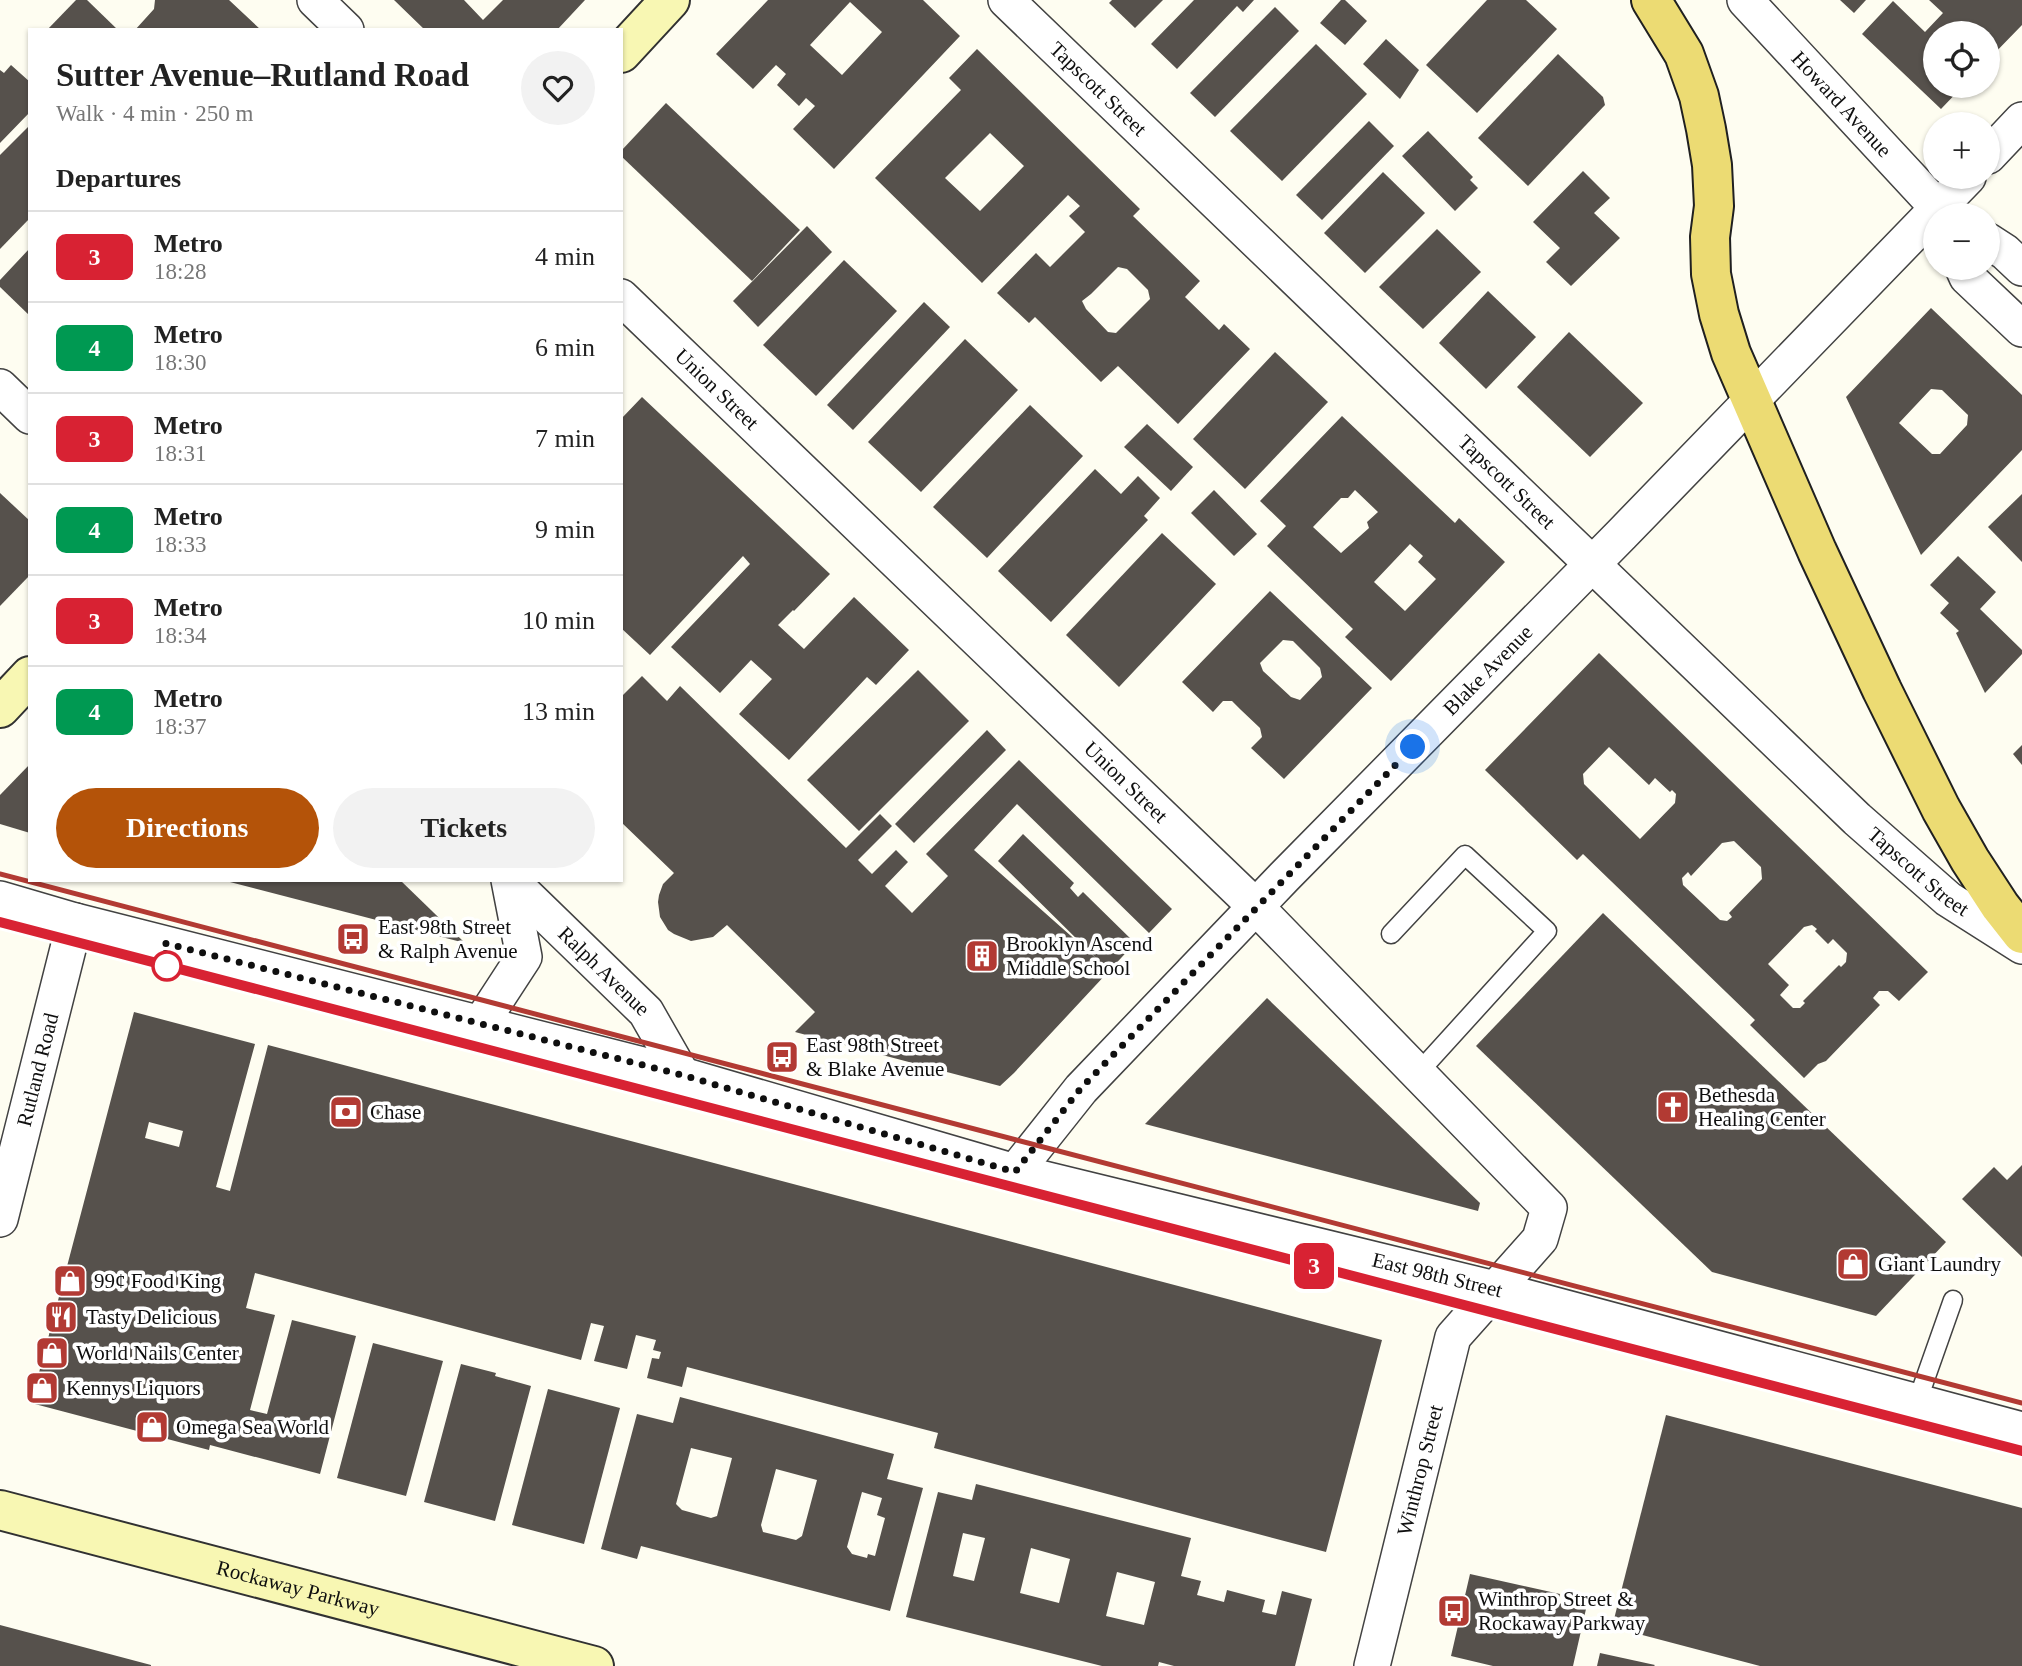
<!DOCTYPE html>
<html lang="en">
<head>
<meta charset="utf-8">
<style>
	:root { --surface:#fff; --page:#f2f2f2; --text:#222; --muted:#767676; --line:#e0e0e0; --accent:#b45309 }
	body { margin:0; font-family:"Times New Roman",serif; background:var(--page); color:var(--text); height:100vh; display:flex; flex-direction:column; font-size:26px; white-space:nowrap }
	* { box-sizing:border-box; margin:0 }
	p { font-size:23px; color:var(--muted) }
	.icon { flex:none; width:38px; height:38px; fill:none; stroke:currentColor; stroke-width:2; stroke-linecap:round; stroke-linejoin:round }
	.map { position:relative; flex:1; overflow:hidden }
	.sheet { position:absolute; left:28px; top:28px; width:595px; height:854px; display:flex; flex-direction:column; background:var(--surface); border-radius:0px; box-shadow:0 2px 5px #0004 }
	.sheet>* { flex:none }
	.badge { padding:0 14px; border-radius:10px; font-size:24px; line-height:46px }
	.fabs { position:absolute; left:1923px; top:21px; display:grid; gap:14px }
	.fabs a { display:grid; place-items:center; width:77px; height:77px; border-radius:50%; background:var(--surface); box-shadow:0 2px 5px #0004; font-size:35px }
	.you { position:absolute; width:35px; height:35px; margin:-18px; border:5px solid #fff; border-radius:50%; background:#1a73e8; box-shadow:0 0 0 10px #1a73e833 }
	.map>.badge { position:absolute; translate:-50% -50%; box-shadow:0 0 0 4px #fff }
	h2 { padding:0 28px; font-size:26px; line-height:63px }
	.round { display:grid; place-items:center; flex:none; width:74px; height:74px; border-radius:37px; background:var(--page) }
	.head { display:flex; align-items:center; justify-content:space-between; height:119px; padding:0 28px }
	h1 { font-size:33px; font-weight:800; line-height:52px }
	.primary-button { display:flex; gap:14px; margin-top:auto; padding:14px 28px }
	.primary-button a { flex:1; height:80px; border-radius:42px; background:var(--accent); color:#fff; font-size:28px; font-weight:800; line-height:80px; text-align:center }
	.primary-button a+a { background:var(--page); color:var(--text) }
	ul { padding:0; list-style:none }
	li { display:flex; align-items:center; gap:21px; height:91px; padding:0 28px; border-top:2px solid var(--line) }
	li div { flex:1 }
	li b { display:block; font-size:26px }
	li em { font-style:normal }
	li .badge { min-width:77px; font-weight:700; text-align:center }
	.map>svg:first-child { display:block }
</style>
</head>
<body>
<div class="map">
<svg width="2022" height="1666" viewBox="0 0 2022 1666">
	<rect width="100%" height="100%" fill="#fefdf1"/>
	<g fill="#56514c" fill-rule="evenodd">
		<polygon points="76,0 87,0 118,30 47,30"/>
		<polygon points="155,0 229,0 261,30 135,30 154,9"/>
		<polygon points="394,0 464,0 483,20 503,0 585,0 557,30 425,30"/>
		<path d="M 768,0 L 923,0 L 960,36 L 834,169 L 793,129 L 815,106 L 806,98 L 799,106 L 777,85 L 786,74 L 776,65 L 753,89 L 716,54 ZM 850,2 L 882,32 L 842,75 L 810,45 Z"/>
		<polygon points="1112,0 1163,0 1135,28 1109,3"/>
		<polygon points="1194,0 1254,0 1243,12 1237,6 1177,69 1151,44"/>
		<polygon points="1341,0 1345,0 1367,21 1345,45 1320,23"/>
		<polygon points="1487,0 1526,0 1557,29 1477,113 1426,65"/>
		<polygon points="1840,0 1866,0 1854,13"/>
		<polygon points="1929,0 2022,0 2022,25 1988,60 1988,33 1936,33 1936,86 1963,86 1941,109 1862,34 1893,1 1925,32 1943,13"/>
		<polygon points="1275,7 1299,31 1215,117 1190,93"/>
		<polygon points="1386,39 1419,70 1400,99 1363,64"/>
		<polygon points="1316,44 1367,94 1282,181 1230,131"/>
		<path d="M 977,49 L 1140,209 L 1133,216 L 1200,281 L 1185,297 L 1219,330 L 1224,324 L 1250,349 L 1178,424 L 1118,366 L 1101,382 L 1035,317 L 1029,323 L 997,293 L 1036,253 L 1050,267 L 1085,232 L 1069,216 L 1080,206 L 1068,195 L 982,283 L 875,178 L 961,90 L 949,78 ZM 990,133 L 1024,166 L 980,211 L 945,178 ZM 1118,267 L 1127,269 L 1148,290 L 1150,299 L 1116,333 L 1108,332 L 1086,309 L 1082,301 L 1091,294 Z"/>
		<polygon points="1558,54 1603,97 1605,105 1528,186 1478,138"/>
		<polygon points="11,65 30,82 30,112 0,143 0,70 4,73"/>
		<polygon points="666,103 800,230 752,281 621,156 621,151"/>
		<polygon points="1369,121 1394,146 1322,220 1296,195"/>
		<polygon points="30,125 30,218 0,249 0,155"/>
		<polygon points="1428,131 1473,177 1470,180 1478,188 1455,211 1402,156"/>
		<polygon points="1583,171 1610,198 1594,213 1620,238 1571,286 1546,262 1560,248 1533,222"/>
		<polygon points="1383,172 1425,213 1365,273 1324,233"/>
		<polygon points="807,226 832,252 758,327 733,301"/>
		<polygon points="1437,229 1481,272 1423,329 1379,287"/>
		<polygon points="30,248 30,316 0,287 0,280"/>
		<polygon points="844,260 897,311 816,396 763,345"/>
		<polygon points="1488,291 1536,337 1486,389 1439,343"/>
		<polygon points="924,302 950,327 853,430 827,405"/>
		<path d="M 1931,308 L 2022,395 L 2022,450 L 1921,555 L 1846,397 ZM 1931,389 L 1942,390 L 1968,415 L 1967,425 L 1940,454 L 1932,454 L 1899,423 Z"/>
		<polygon points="1569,332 1643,403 1590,457 1517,387"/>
		<polygon points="965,339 1018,390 921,492 868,442"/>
		<polygon points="1275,352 1328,402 1245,489 1193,439"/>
		<polygon points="642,397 830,574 794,611 793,610 778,625 804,649 854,597 909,650 876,685 867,677 789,760 739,714 772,679 751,660 720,693 671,647 750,564 743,556 650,655 621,628 621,419"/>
		<polygon points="1030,405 1083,456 987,558 933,507"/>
		<path d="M 1342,416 L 1455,523 L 1459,518 L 1505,562 L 1391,681 L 1345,637 L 1353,629 L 1267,546 L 1286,526 L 1260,501 ZM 1355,490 L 1378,512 L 1367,522 L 1369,528 L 1341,553 L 1313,527 L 1341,498 L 1348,498 ZM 1410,544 L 1423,556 L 1418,562 L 1436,579 L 1405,611 L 1374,582 Z"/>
		<polygon points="1147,424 1193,467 1171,491 1124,447"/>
		<polygon points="1095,469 1121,494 1138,476 1160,498 1144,516 1148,520 1051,622 998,571"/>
		<polygon points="1214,490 1257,534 1234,556 1191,513"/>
		<polygon points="0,493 30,521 30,575 0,606"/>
		<polygon points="2022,494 2022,562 1988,527"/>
		<polygon points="1162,533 1216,584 1119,687 1066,635"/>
		<polygon points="1958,556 1996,592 1980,609 2022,650 2022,654 1985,693 1956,633 1959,631 1940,613 1949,603 1930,585"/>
		<path d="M 1270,591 L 1372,688 L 1284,779 L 1251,748 L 1262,737 L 1260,728 L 1241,710 L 1232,701 L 1223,701 L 1213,712 L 1182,682 ZM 1283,640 L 1293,641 L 1320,668 L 1322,677 L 1300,700 L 1291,697 L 1263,671 L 1260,663 Z"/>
		<path d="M 1599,653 L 1928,972 L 1899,1001 L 1888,991 L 1879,991 L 1873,998 L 1880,1005 L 1826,1061 L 1818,1064 L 1804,1078 L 1750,1025 L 1755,1020 L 1583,854 L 1577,860 L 1485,770 ZM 1609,747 L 1649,785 L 1655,778 L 1670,792 L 1672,790 L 1676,794 L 1675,803 L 1640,839 L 1584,784 L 1583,774 ZM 1734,841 L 1761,867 L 1762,879 L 1729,913 L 1732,917 L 1727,921 L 1720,920 L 1683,885 L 1682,878 L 1688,872 L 1691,876 L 1722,843 ZM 1812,925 L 1817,929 L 1815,931 L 1828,944 L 1833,939 L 1847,953 L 1846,962 L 1841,967 L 1839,965 L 1803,1001 L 1805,1003 L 1800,1008 L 1793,1008 L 1780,995 L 1789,985 L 1768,964 L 1804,927 Z"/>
		<polygon points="918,670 969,721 859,831 807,780"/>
		<polygon points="642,676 667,701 680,686 846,848 880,814 892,826 858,860 872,874 896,850 908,862 885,886 912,913 948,876 926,854 1019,760 1172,909 1149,933 1017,804 974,850 1097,959 998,861 1023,834 1074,883 1070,888 1078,897 1083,892 1135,943 1014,1073 1000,1086 795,1032 815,1012 727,925 713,937 691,941 674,934 668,930 660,917 658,902 659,895 663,884 674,873 621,822 621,697"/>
		<polygon points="987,730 1006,750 914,843 895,824"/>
		<polygon points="2022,745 2022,765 2013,754"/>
		<polygon points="30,764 30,833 0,824 0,795"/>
		<polygon points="226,880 400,880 465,943 226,881"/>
		<polygon points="1603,913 1946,1242 1876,1316 1712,1272 1476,1046"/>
		<polygon points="1267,998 1480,1203 1478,1211 1145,1124"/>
		<path d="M 134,1012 L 255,1044 L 216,1187 L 230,1191 L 268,1045 L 1382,1340 L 1326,1552 L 934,1448 L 938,1433 L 687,1367 L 682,1387 L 647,1378 L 652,1358 L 659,1359 L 661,1352 L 653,1350 L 656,1340 L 636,1335 L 627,1369 L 594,1361 L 604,1326 L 591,1323 L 581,1360 L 255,1273 L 246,1308 L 275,1315 L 250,1410 L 267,1414 L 292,1320 L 356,1336 L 320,1474 L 210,1445 L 209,1450 L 31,1403 ZM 149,1122 L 183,1131 L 179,1147 L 145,1138 Z"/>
		<polygon points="2022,1165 2022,1257 1962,1199 1994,1167 2007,1180"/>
		<polygon points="373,1343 443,1361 406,1496 337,1478"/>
		<polygon points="461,1364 496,1373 495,1376 531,1386 495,1521 424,1502"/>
		<polygon points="548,1389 620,1408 584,1544 512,1525"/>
		<path d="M 680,1397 L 894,1454 L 887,1479 L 923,1488 L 890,1611 L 641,1546 L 637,1559 L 601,1549 L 637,1414 L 673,1423 ZM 691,1448 L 732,1458 L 717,1516 L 711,1518 L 682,1510 L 676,1504 ZM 776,1469 L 817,1480 L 802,1536 L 796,1540 L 763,1532 L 761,1525 ZM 862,1492 L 882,1498 L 877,1515 L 885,1518 L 875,1556 L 868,1554 L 867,1558 L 852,1554 L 847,1547 Z"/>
		<polygon points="1666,1415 2022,1508 2022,1666 1760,1666 1612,1627"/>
		<path d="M 976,1484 L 1191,1538 L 1181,1576 L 1201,1581 L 1197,1595 L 1224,1602 L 1227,1590 L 1265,1600 L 1262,1612 L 1276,1615 L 1282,1591 L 1312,1599 L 1295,1666 L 1174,1666 L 1159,1662 L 1158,1666 L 1102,1666 L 906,1617 L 938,1492 L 972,1500 ZM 963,1533 L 985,1538 L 974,1581 L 953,1576 ZM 1031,1548 L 1070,1559 L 1059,1603 L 1020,1593 ZM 1117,1572 L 1155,1582 L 1144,1625 L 1106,1616 Z"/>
		<polygon points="1470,1574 1560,1594 1558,1603 1586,1609 1573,1666 1493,1666 1451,1656"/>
		<polygon points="0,1625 151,1665 151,1666 0,1666"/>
		<polygon points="1600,1653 1655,1665 1654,1666 1597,1666"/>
	</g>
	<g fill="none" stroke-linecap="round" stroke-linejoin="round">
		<defs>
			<g id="lane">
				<polyline points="1391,934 1465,855 1547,931 1418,1073"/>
				<polyline points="1917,1402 1953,1300"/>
			</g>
			<g id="street">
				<polyline points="315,0 346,30"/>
				<path id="s1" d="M 1006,0 L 1857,819 L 1948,899 L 2022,946"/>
				<path id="s2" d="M 1745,0 L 1938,208 L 1948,215"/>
				<polyline points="1988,156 2022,120"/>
				<polyline points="1988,241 2005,252 2022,268"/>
				<polyline points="1963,268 1967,277 2022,329"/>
				<path id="s3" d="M 621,297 L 1256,907 L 1549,1208 L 1540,1239 L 1453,1337 L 1372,1666"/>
				<polyline points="0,387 30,416"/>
				<path id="s4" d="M 510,880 L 646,1012 L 682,1075"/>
				<path id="s5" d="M 0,899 L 75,921 L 682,1075 L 1015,1172 L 1495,1289 L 2022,1430"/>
				<polyline points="481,1023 524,957 509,880"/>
				<path id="s6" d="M 1015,1172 L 1081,1089 L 1284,877 L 1622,534 L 1968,177"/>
				<path id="s7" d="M 0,1219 L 75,921"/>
			</g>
			<g id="secondary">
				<polyline points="621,53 670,0"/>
				<polyline points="0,708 30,676"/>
				<path id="s8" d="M 0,1510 L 594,1666"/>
			</g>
			<polyline id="primary" points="1651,0 1684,54 1699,96 1706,129 1712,165 1714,206 1710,237 1711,274 1719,314 1731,353 1817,551 1882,690 1941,809 1970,860 2000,906 2022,934"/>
		</defs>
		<use href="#lane" stroke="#424242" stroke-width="21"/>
		<use href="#street" stroke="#424242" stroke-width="38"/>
		<use href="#secondary" stroke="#313131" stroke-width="42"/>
		<use href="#primary" stroke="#202020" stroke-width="42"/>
		<use href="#lane" stroke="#fff" stroke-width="18"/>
		<use href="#street" stroke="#fff" stroke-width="35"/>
		<use href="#secondary" stroke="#f8f7b3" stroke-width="38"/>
		<use href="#primary" stroke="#ecdb73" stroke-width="38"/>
		<g stroke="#b23a33" stroke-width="5">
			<polyline points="0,874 2022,1403"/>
			<polyline points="0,922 2022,1451"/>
		</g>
	</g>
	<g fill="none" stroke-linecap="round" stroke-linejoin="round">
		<defs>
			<polyline id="line" points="0,922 2022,1451"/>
		</defs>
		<use href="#line" stroke="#fff" stroke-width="16"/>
		<use href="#line" stroke="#d82233" stroke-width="10"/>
		<polyline stroke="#0f0f0f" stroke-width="7" stroke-dasharray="0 12.6" points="167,966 164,943 682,1075 1015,1172 1081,1088 1413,747"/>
	</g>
	<defs>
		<symbol id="bus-square" viewBox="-11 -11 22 22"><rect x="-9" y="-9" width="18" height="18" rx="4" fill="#b23a33" stroke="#fff"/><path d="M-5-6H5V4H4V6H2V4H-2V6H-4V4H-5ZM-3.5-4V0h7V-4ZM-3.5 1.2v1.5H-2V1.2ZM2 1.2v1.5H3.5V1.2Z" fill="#fff"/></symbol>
		<symbol id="building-square" viewBox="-11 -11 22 22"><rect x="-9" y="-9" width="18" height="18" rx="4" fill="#b23a33" stroke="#fff"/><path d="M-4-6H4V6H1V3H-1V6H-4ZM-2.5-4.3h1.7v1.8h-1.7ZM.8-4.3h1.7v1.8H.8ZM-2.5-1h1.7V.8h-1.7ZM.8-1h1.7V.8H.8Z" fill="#fff"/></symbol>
		<symbol id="church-square" viewBox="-11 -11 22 22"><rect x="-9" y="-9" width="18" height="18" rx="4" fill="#b23a33" stroke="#fff"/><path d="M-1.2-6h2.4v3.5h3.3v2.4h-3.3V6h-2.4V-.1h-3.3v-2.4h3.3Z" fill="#fff"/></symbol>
		<symbol id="bank-square" viewBox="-11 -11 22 22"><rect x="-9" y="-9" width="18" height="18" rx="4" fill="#b23a33" stroke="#fff"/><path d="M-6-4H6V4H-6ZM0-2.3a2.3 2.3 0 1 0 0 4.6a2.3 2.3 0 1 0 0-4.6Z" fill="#fff"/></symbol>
		<symbol id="shop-square" viewBox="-11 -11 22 22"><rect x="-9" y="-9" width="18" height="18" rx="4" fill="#b23a33" stroke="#fff"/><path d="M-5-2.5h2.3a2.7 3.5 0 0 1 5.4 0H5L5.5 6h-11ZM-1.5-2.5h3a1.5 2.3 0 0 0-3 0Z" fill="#fff"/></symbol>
		<symbol id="restaurant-square" viewBox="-11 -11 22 22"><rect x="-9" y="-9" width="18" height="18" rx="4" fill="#b23a33" stroke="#fff"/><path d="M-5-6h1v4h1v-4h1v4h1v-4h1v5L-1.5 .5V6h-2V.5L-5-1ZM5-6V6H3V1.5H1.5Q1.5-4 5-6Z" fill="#fff"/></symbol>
	</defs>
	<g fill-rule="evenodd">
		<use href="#bus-square" x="334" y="920" width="38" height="38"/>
		<use href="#building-square" x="963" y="937" width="38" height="38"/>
		<use href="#bus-square" x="763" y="1038" width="38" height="38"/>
		<use href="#church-square" x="1654" y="1088" width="38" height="38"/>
		<use href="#bank-square" x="327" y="1093" width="38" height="38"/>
		<use href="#shop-square" x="1834" y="1245" width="38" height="38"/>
		<use href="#shop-square" x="51" y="1262" width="38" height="38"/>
		<use href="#restaurant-square" x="42" y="1298" width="38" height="38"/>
		<use href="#shop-square" x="33" y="1334" width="38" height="38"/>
		<use href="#shop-square" x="23" y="1369" width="38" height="38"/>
		<use href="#shop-square" x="133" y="1408" width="38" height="38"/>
		<use href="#bus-square" x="1435" y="1592" width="38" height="38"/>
	</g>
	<circle fill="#fff" stroke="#d82233" stroke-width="3.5" cx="167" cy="966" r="14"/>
	<g text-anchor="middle" stroke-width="7" stroke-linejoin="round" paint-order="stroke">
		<g font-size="21" fill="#0f0f0f" stroke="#fff">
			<text dy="7" stroke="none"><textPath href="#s1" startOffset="128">Tapscott Street</textPath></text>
			<text dy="7" stroke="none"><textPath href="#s2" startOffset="142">Howard Avenue</textPath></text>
			<text dy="7" stroke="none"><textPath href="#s3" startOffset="133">Union Street</textPath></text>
			<text dy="7" stroke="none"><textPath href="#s1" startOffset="695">Tapscott Street</textPath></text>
			<text dy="7" stroke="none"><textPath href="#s6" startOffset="690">Blake Avenue</textPath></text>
			<text dy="7" stroke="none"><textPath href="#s3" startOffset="700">Union Street</textPath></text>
			<text dy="7" stroke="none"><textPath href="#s1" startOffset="1262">Tapscott Street</textPath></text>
			<text dy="7" stroke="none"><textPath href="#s4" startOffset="131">Ralph Avenue</textPath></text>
			<text dy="7" stroke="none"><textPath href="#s7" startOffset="154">Rutland Road</textPath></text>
			<text dy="7" stroke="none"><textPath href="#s5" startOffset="1486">East 98th Street</textPath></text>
			<text transform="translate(1420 1470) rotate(-76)" y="7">Winthrop Street</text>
			<text dy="7" stroke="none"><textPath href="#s8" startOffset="308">Rockaway Parkway</textPath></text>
		</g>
		<g font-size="21" fill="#0f0f0f" stroke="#fff" text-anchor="start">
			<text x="378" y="934">East 98th Street<tspan x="378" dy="24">&amp; Ralph Avenue</tspan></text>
			<text x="1006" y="951">Brooklyn Ascend<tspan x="1006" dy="24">Middle School</tspan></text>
			<text x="806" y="1052">East 98th Street<tspan x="806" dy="24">&amp; Blake Avenue</tspan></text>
			<text x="1698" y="1102">Bethesda<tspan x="1698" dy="24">Healing Center</tspan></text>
			<text x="370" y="1119">Chase</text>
			<text x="1878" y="1271">Giant Laundry</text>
			<text x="94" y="1288">99¢ Food King</text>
			<text x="86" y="1324">Tasty Delicious</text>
			<text x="76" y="1360">World Nails Center</text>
			<text x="66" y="1395">Kennys Liquors</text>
			<text x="176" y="1434">Omega Sea World</text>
			<text x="1478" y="1606">Winthrop Street &amp;<tspan x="1478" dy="24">Rockaway Parkway</tspan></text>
		</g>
	</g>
</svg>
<div class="fabs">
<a><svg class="icon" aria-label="locate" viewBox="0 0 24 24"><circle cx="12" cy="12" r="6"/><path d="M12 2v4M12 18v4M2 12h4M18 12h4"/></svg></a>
<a>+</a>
<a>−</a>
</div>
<div class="you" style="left:1413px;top:747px"></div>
<b class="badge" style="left:1314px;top:1266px;background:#d82233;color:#fff">3</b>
<section class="sheet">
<div class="head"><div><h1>Sutter Avenue–Rutland Road</h1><p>Walk · 4 min · 250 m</p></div><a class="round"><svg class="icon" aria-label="heart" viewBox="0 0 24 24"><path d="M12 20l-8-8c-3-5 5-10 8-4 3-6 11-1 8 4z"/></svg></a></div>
<h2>Departures</h2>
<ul>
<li><span class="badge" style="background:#d82233;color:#fff">3</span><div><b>Metro</b><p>18:28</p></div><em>4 min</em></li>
<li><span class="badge" style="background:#009952;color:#fff">4</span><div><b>Metro</b><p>18:30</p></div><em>6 min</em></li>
<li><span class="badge" style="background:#d82233;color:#fff">3</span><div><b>Metro</b><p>18:31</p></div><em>7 min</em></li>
<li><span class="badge" style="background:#009952;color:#fff">4</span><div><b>Metro</b><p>18:33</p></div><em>9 min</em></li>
<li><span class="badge" style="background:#d82233;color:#fff">3</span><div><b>Metro</b><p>18:34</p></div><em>10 min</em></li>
<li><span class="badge" style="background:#009952;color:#fff">4</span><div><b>Metro</b><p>18:37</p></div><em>13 min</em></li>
</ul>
<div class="primary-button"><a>Directions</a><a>Tickets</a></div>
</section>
</div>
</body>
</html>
